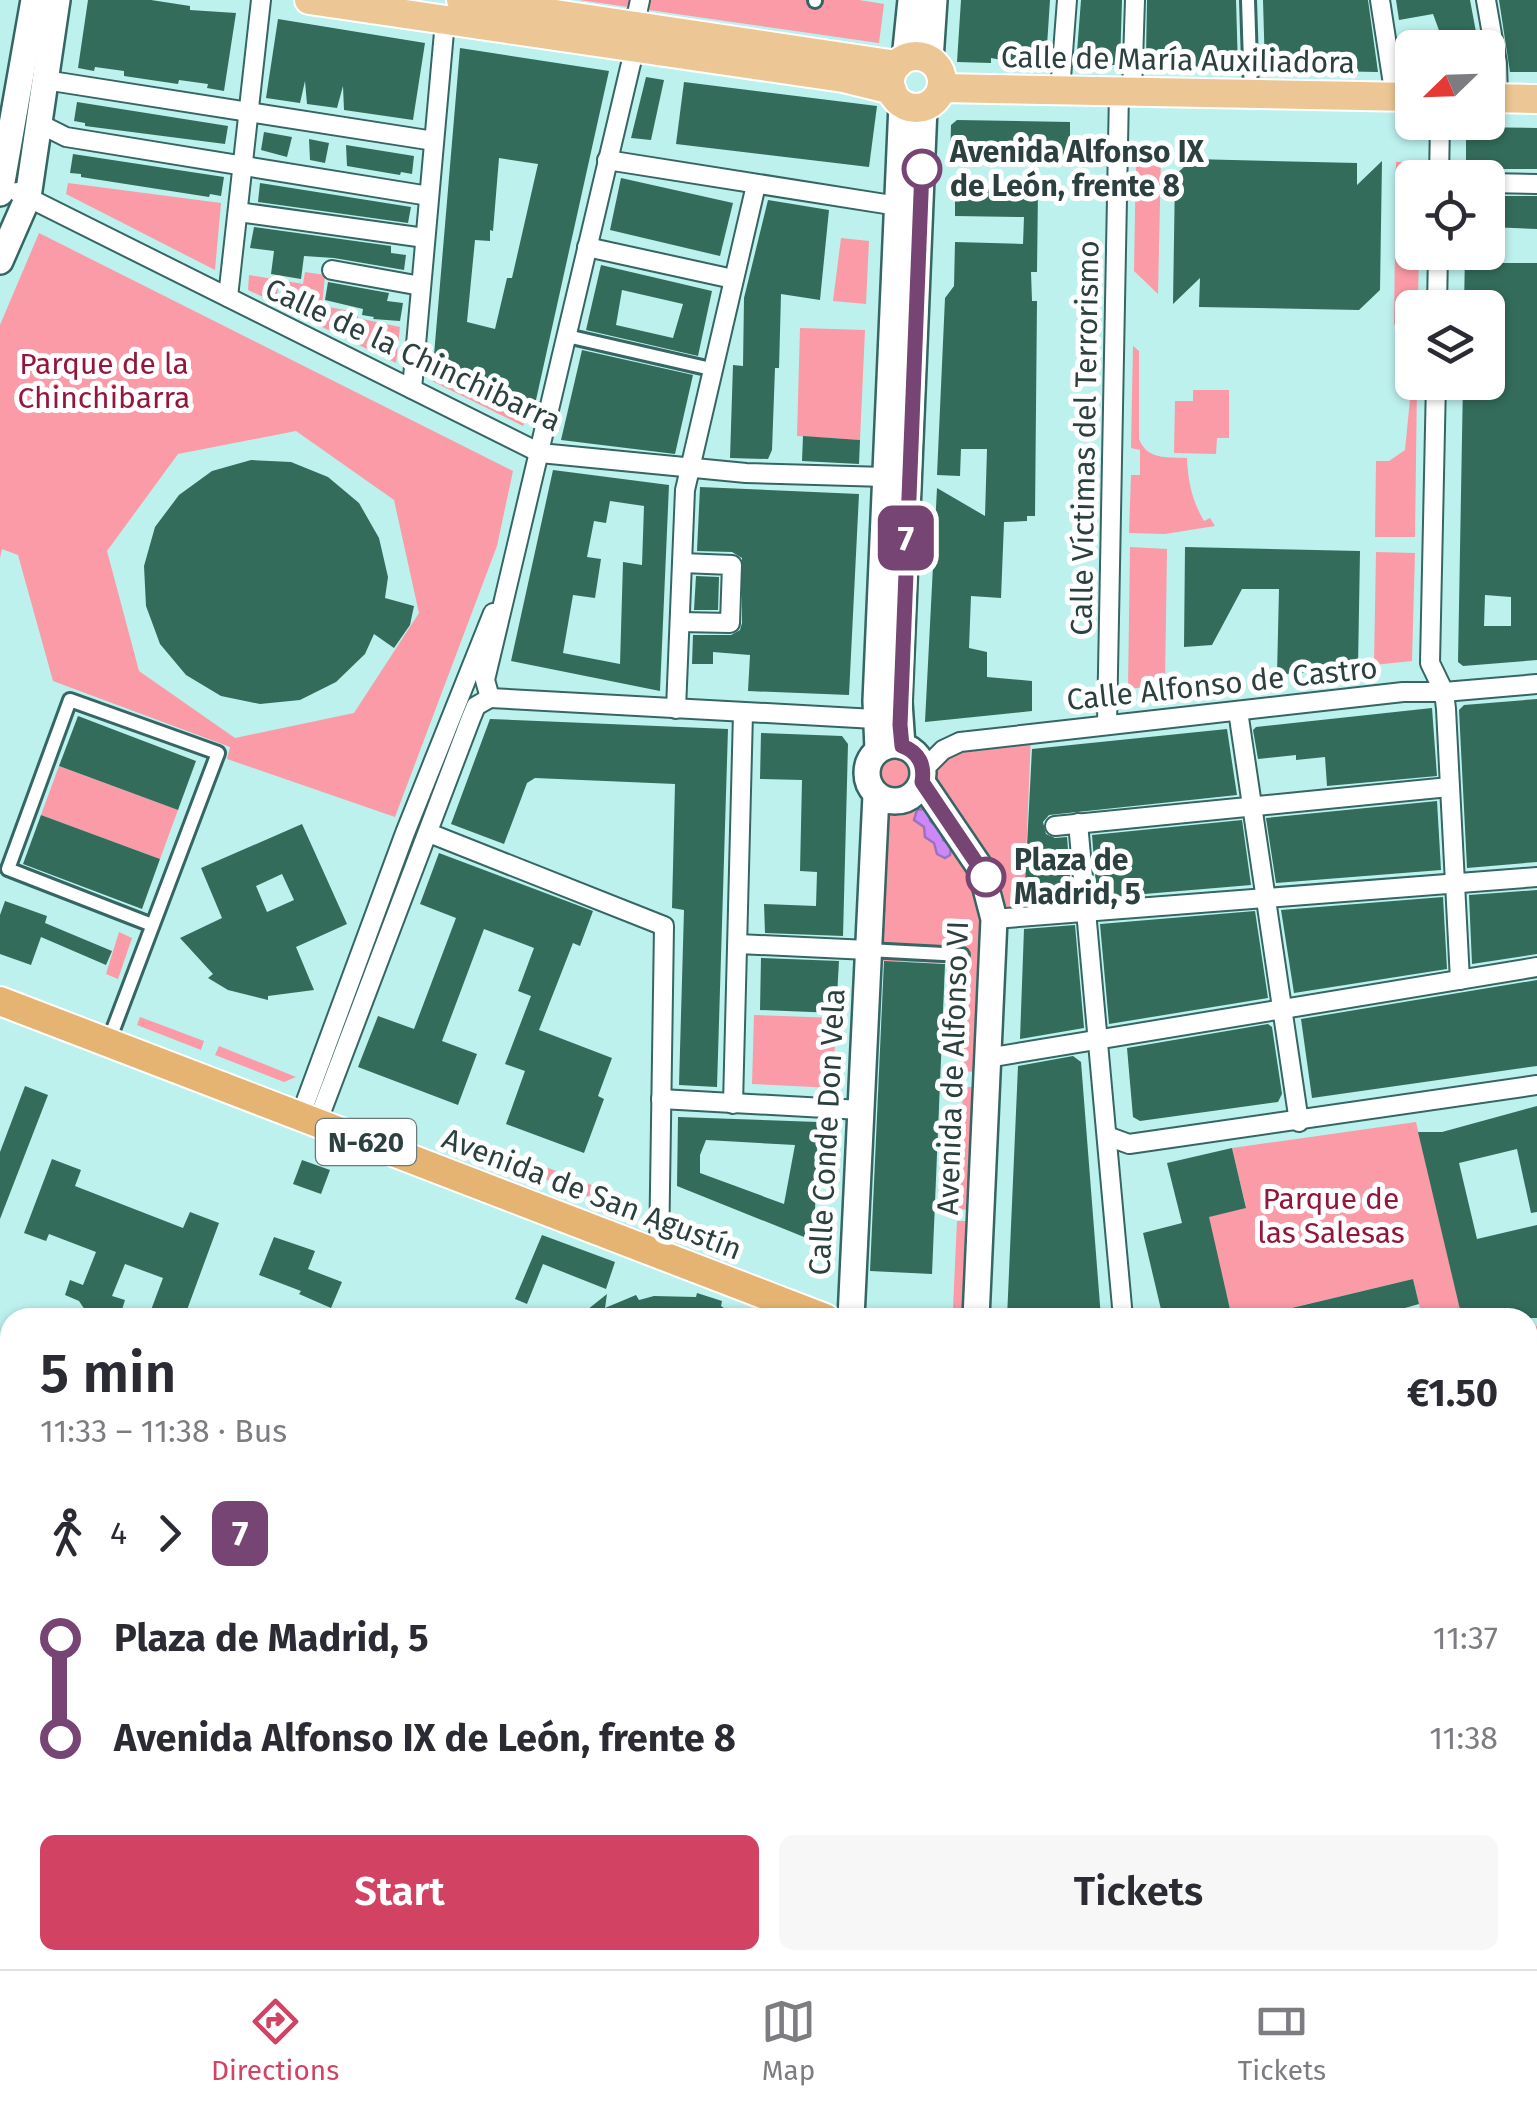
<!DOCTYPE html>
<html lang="en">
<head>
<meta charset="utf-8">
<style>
	:root { --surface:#fff; --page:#f7f7f7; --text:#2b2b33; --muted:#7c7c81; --line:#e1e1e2; --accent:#d24262 }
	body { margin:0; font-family:"Fira Sans",sans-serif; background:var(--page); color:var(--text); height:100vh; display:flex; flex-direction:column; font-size:38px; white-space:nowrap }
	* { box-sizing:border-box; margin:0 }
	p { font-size:32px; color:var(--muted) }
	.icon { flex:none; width:55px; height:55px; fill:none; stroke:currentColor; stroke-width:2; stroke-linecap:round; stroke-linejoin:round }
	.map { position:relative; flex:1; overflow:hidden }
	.drawer { position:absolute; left:0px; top:1308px; width:1538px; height:662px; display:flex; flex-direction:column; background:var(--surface); border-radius:30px 30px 0 0; box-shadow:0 2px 8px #0004 }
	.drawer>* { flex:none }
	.badge { padding:0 20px; border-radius:15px; font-size:35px; line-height:65px }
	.needle { width:65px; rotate:247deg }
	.tools { position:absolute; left:1395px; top:30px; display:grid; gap:20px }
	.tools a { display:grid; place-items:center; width:110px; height:110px; border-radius:15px; background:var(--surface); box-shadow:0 2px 8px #0004; font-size:50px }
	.map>.badge { position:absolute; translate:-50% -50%; box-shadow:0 0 0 5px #fff }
	.legs { display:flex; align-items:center; gap:15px; height:110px; padding:0 40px; font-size:32px }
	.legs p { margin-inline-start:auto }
	.headline { display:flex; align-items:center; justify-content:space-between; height:170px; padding:0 40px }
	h1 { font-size:55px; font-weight:600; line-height:75px }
	.cta { display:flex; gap:20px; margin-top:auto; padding:20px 40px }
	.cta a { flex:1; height:115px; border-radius:15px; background:var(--accent); color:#fff; font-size:40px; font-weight:600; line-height:115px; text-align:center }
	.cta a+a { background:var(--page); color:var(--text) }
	ul { padding:0 40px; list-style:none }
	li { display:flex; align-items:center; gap:35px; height:100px; font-size:38px }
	li i { display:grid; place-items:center; width:15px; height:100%; margin:0 12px; background:currentColor }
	li i::after { content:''; width:25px; height:25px; margin:-12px; border:8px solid; border-radius:50%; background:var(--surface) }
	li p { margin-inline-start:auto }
	li:first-child i { background:linear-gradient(#0000 50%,currentColor 0) }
	li:last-child i { background:linear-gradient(currentColor 50%,#0000 0) }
	.tabs { display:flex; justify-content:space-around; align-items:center; height:140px; border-top:2px solid var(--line); background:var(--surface); font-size:28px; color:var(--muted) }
	.tabs a { display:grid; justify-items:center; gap:5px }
	.tabs .selected { color:var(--accent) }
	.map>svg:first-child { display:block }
</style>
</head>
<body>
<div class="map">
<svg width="1537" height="1969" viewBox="0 0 1537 1969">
	<rect width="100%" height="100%" fill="#bdf1ee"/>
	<g fill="#fb9ba7" fill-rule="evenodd">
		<polygon points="579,0 859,0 884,4 879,43"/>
		<polygon points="1136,156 1161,157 1158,294 1134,271"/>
		<polygon points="1396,162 1420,162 1420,177 1412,178 1412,252 1419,253 1418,300 1394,325"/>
		<polygon points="68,183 221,203 215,270 66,194"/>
		<path d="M 39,233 L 513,471 L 497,546 L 395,817 L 227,759 L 230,747 L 53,681 L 18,555 L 2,549 L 0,558 L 0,325 ZM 296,431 L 394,500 L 419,613 L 354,713 L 235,738 L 139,671 L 107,551 L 178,454 Z"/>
		<polygon points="841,238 869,241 866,304 833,301"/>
		<polygon points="305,272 325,275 322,306 358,312 358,318 400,327 396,363 281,307 285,281 303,284"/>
		<polygon points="249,275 279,280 276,303 248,290"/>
		<polygon points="800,328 865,330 860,440 797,436"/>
		<path d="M 1133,346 L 1139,351 L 1139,439 C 1147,460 1167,457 1187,458 C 1188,481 1192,501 1204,521 L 1210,518 L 1215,526 L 1165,534 L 1129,533 L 1131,475 L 1140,475 L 1140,450 L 1131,448 Z"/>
		<polygon points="434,364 532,410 523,426 432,381"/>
		<polygon points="1412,379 1412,382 1417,383 1415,537 1375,537 1376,461 1389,461 1405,450"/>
		<polygon points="1193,390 1229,390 1229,438 1217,438 1216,454 1174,453 1175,401 1193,401"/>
		<polygon points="1130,547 1167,549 1165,685 1128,689"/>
		<polygon points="1376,552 1415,553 1412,661 1374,665"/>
		<path d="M 1031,734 L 1024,908 L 994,919 L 992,957 L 978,959 L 974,1072 L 963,1071 L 968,960 L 945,963 L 883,961 L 868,950 L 884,800 C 917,807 929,773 943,750 Z"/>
		<circle cx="894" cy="774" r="19"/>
		<polygon points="59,766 178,810 160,859 41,815"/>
		<polygon points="119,932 132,938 118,979 106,974"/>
		<polygon points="754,1015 836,1018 833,1088 752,1084"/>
		<polygon points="140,1017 204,1041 201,1050 137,1025"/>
		<polygon points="219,1046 296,1077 284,1082 215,1055"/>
		<polygon points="963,1087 973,1087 968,1210 958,1209"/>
		<polygon points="1416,1122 1462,1317 1422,1317 1413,1279 1253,1317 1232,1317 1207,1217 1246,1207 1232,1148"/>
		<polygon points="482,1143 572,1177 568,1188 478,1154"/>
		<polygon points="586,1183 638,1202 634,1214 581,1194"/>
		<polygon points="957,1221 967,1221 964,1312 953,1308"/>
		<polygon points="1537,1326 1537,1398 1528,1401 1528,1328"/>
		<polygon points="0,1456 10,1469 10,1514 0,1503"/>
		<polygon points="340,1960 411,1960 425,1969 326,1969"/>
	</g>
	<polygon fill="#cd88f7" stroke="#9c72c0" stroke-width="2.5" points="923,809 930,815 930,821 942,831 943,840 951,845 950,855 945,858 937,854 934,843 925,837 924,827 914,820 917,810"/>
	<g fill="#336c5b" fill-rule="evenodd">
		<polygon points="88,0 151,0 190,6 190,10 236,13 224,91 207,88 208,84 179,80 178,84 124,76 124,71 95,67 94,71 78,68"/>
		<polygon points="961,0 1050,0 1046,61 1042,64 1017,63 991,58 991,63 957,62"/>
		<polygon points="1081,0 1122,0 1120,65 1076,65"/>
		<polygon points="1147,0 1236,0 1238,68 1150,66 1146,57"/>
		<polygon points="1263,0 1368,0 1378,72 1265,70"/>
		<polygon points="1396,0 1470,0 1479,48 1457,48 1454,31 1440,33 1433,14 1399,20"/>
		<polygon points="1499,0 1537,0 1537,72 1510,72"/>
		<polygon points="278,19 425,43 413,120 344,110 343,86 337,108 307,104 305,81 300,103 266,98"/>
		<path d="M 460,48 L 609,71 L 536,400 L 530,403 L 436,359 L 434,355 ZM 499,158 L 538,164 L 512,278 L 507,278 L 495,329 L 467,322 L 475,240 L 490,241 L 490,230 L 493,231 Z"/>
		<polygon points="646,77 664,80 651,140 631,138"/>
		<polygon points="684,82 877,106 869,167 676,144"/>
		<polygon points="77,102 228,126 225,144 85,126 85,123 74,121"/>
		<polygon points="957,120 1070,122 1070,164 950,162 951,125"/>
		<polygon points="1466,127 1537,128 1537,169 1466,169"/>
		<polygon points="264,132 292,137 287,157 261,150"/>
		<polygon points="309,139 329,143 325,163 310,160"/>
		<polygon points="346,145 414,156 412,174 401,172 400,175 347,166"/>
		<polygon points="73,154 224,177 221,196 210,194 209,197 81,177 81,174 70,173"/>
		<polygon points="1193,159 1357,163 1357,185 1382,161 1380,290 1359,310 1199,307 1200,278 1173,304 1175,175"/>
		<polygon points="621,178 733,203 720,256 610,230"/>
		<polygon points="260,183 411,207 408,223 258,202"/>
		<polygon points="955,188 1038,189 1037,272 1031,272 1032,301 1037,301 1035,516 1027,516 1027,521 1004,522 1001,598 971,596 969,648 987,652 987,677 1032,681 1032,711 925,722 937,488 985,516 987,449 961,449 960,476 937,475 945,298 954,286 955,242 1023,244 1024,217 955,216"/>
		<polygon points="1488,196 1537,196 1537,229 1488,227"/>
		<polygon points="768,200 829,210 820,300 781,294 779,368 775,368 772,450 768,459 730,458 733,365 743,366 744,298"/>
		<polygon points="254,227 391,246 391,253 406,255 404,270 334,258 304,256 301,279 271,274 274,251 250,248"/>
		<path d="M 1465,252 L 1496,252 L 1496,263 L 1537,263 L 1537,660 L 1463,666 L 1458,662 L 1463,382 L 1488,382 L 1488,308 L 1464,308 ZM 1485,595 L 1511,597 L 1511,626 L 1484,626 Z"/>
		<path d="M 601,265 L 712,291 L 698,356 L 586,330 ZM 622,290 L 683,304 L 673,338 L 616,325 Z"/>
		<polygon points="328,282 389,293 387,301 403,303 400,321 373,319 374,317 362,315 363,309 325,300"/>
		<polygon points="582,350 693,375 675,454 561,440"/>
		<polygon points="803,436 860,440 859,464 802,461"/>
		<polygon points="251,460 291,462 328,477 359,503 379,538 388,577 385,598 414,606 410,625 394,648 374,634 365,654 336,682 300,700 260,704 221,696 186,675 160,644 146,606 144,566 155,527 179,495 212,471"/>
		<path d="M 553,470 L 669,485 L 660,691 L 511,661 ZM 610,501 L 644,506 L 642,565 L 623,562 L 620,664 L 563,653 L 573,595 L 595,598 L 601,559 L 587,557 L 594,521 L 606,523 Z"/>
		<polygon points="700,487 859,494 849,695 748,691 750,655 713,652 713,664 692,664 693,635 731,635 740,630 742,623 742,558 732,552 697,551"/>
		<polygon points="1185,547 1360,551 1358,667 1277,675 1279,589 1242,589 1212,645 1184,647"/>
		<polygon points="696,576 719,577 718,610 694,610"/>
		<polygon points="1537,699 1537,862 1467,868 1459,710 1464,705"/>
		<polygon points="1432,708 1437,776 1327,786 1325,757 1296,760 1296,755 1258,759 1253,730 1256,727"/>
		<polygon points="78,716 196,761 178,810 59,766"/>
		<polygon points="490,719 728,729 717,1087 679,1085 684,910 672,908 675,784 535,778 527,783 504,844 451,824"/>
		<polygon points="1227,729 1237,795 1049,815 1043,822 1046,834 1055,838 1067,837 1072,900 1024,904 1032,749"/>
		<polygon points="761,733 842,736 848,744 843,936 765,933 764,904 816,906 817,872 800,871 802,780 760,779"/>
		<polygon points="1437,801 1441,870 1276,883 1266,818"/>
		<polygon points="41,815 160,859 142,909 23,864"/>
		<polygon points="1242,820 1251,885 1097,898 1092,835"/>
		<path d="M 302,824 L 347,924 L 296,947 L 314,990 L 268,996 L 268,1000 L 228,990 L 208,978 L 213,974 L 180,938 L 222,918 L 201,868 ZM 282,874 L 294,900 L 267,912 L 256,886 Z"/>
		<polygon points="439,853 593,911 580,946 573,943 539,1030 612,1058 598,1096 604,1099 584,1153 506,1124 525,1071 505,1064 531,996 518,991 534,948 484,929 442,1041 477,1054 458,1105 358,1067 378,1016 414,1029 456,918 420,904"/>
		<polygon points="1537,890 1537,954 1472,964 1469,895"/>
		<polygon points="1443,897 1447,969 1294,993 1281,910"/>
		<polygon points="5,901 47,916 45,923 112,951 106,965 41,937 31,965 0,954 0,915"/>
		<polygon points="1255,911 1268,998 1109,1024 1100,924"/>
		<polygon points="1075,925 1084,1028 1020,1039 1024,929"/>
		<polygon points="761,958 839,961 836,1013 760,1010"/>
		<polygon points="884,961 945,964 932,1274 870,1271"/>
		<polygon points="1537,980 1537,1066 1312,1098 1301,1019"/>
		<polygon points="1268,1024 1272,1027 1282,1094 1278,1102 1140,1121 1133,1117 1127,1048"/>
		<polygon points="1073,1056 1081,1062 1101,1318 1007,1318 1018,1066"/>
		<polygon points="25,1086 48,1095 0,1219 0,1152"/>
		<polygon points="1537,1106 1537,1212 1531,1213 1517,1149 1459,1163 1477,1239 1537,1225 1537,1318 1462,1318 1418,1132 1442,1132"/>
		<path d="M 678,1117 L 818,1122 L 814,1241 L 677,1186 ZM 706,1140 L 795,1145 L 784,1204 L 700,1173 L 700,1155 Z"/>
		<polygon points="1232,1148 1246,1208 1209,1217 1232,1318 1163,1318 1143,1233 1182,1223 1167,1163"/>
		<polygon points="52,1159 81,1170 75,1186 183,1228 190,1212 219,1223 184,1318 148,1318 163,1278 125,1264 112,1296 125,1300 120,1316 104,1310 89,1316 79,1301 65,1295 70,1280 83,1285 96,1252 49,1234 46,1241 24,1233"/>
		<polygon points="302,1160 330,1170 321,1194 293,1184"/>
		<polygon points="542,1235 615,1262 606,1289 543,1264 527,1304 515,1299"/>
		<polygon points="274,1237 315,1251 308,1269 342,1282 331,1308 299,1294 301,1291 259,1275"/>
		<polygon points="1413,1279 1419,1304 1405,1308 1408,1318 1276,1318 1275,1312"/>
		<polygon points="697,1293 722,1301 721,1306 738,1318 577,1318 607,1294 605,1308 636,1295 639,1300 654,1296 696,1297"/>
	</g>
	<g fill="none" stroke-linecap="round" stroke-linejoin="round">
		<defs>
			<g id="pedestrian">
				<polyline points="1248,0 1251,94"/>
				<polyline points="815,1 815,0"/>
				<polyline points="567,336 711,369"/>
				<polyline points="868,950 962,955"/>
				<polyline points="108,1043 218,753 70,700 8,869 152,925"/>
			</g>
			<g id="minor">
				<polyline points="1380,0 1395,97"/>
				<polyline points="1486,0 1497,63 1498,99"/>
				<polyline points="624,25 637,14 640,0"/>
				<polyline points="45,80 434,141"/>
				<polyline points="1060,91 1067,0"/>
				<polyline points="1132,92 1135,0"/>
				<polyline points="38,123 66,137 429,196"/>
				<polyline points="607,160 898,206"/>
				<polyline points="1439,178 1440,122"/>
				<polyline points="1488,183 1537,184"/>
				<polyline points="17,192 540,453 746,473 886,477"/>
				<polyline points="238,212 425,238"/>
				<polyline points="587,247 733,279"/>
				<polyline points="332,270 421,286"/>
				<polyline points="228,297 261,0"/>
				<polyline points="1437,308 1438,252"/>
				<polyline points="1436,382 1430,663 1444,692 1446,709 1460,980"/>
				<polyline points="412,389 445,21"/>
				<polyline points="680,622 730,623 732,565 682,563"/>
				<polyline points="490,698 485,680 637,38"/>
				<polyline points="490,698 875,719"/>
				<polyline points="676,709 685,490 756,185"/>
				<polyline points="1238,711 1299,1122"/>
				<polyline points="1107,724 1119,92"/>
				<polyline points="923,770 943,750 960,742 1403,692 1444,692 1537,684"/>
				<polyline points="1078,823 1123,1318"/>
				<polyline points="1055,826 1449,787"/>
				<polyline points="429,833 664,926 659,1254"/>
				<polyline points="994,919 1537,877"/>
				<polyline points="738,944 868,950"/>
				<polyline points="987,1058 1537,967"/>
				<polyline points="661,1099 861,1110"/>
				<polyline points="733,1104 743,713"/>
				<polyline points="300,1117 405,833 493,613"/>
				<polyline points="317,1123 471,718 476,706 490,698"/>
				<polyline points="1107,1136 1129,1144 1537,1085"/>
				<polyline points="1528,1830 1537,1777"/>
				<polyline points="1528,1885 1537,1888"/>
				<polyline points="923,1960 924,1969"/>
				<polyline points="1515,1960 1534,1969"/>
			</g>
			<g id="secondary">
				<polyline points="905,59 911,0"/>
				<polyline points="930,60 934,0"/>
				<polyline points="0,193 34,0"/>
				<polyline points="0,261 28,197 57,0"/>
				<circle cx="895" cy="773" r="28"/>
				<polyline points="902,746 899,702 924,107"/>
				<polyline points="878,750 876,701 902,104"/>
				<polyline points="922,782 981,869 994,919 976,1318"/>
				<polyline points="851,1318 876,795"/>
				<polyline points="0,1714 10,1712"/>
			</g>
			<g id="primary">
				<polyline points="309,0 843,78 892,90"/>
				<polyline points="461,0 897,65"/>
				<circle cx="916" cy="82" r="26"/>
				<polyline points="942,88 1412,97"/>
				<polyline points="1488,98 1537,99"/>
				<polyline points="0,1441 10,1454"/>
				<polyline points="0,1518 10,1531"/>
				<polyline points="456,1960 463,1969"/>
				<polyline points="291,1969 299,1960"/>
			</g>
			<g id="trunk">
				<polyline points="0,1001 825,1318"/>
				<polyline points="1528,1418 1537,1416"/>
				<polyline points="478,1969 493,1960"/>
			</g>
		</defs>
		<use href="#pedestrian" stroke="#356663" stroke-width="18"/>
		<use href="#minor" stroke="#356663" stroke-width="22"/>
		<use href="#secondary" stroke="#356663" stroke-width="30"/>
		<use href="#primary" stroke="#fff" stroke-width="32"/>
		<use href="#trunk" stroke="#fff" stroke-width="32"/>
		<use href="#pedestrian" stroke="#fff" stroke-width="12"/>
		<use href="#minor" stroke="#fff" stroke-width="18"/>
		<use href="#secondary" stroke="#fff" stroke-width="25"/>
		<use href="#primary" stroke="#ecc795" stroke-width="28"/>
		<use href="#trunk" stroke="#e6b472" stroke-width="28"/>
	</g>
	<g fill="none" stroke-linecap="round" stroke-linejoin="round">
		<defs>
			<path id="line-1" d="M 922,169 L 900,725 L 902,746 C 919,752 925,765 922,782 L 986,877"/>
		</defs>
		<use href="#line-1" stroke="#fff" stroke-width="22"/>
		<use href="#line-1" stroke="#774573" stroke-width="15"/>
	</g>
	<g fill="#fff" stroke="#774573" stroke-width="5">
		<circle cx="922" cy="169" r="18"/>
		<circle cx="986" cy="877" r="18"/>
	</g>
	<g text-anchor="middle" stroke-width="10" stroke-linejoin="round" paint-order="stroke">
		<rect fill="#fff" stroke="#6b7979" stroke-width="2.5" x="316" y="1119" width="100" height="46" rx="8"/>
		<g font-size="28" font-weight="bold" fill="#2b403f">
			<text x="366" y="1152">N-620</text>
		</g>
		<g font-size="30" fill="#2b403f" stroke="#fff">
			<text transform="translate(1178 60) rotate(1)" y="10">Calle de María Auxiliadora</text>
			<text transform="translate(413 355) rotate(25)" y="10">Calle de la Chinchibarra</text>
			<text transform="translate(1085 438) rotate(-89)" y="10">Calle Víctimas del Terrorismo</text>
			<text transform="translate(1222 684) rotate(-6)" y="10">Calle Alfonso de Castro</text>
			<text transform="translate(953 1068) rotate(-88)" y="10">Avenida de Alfonso VI</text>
			<text transform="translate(827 1132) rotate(-87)" y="10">Calle Conde Don Vela</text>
			<text transform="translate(592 1194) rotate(21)" y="10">Avenida de San Agustín</text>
		</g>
		<g font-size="30" font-weight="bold" fill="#2b403f" stroke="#fff" text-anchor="start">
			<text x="950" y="162">Avenida Alfonso IX<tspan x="950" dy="34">de León, frente 8</tspan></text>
			<text x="1014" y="870">Plaza de<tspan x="1014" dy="34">Madrid, 5</tspan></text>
		</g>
		<g font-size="30" fill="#94173b" stroke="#fff">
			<text x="104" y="374">Parque de la<tspan x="104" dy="34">Chinchibarra</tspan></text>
			<text x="1331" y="1209">Parque de<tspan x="1331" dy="34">las Salesas</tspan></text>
		</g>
	</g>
</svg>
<div class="tools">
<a><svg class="needle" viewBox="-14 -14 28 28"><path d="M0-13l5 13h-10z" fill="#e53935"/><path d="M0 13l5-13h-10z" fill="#7c7c81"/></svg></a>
<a><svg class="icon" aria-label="locate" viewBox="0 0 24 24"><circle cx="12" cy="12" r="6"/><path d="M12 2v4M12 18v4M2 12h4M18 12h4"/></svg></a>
<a><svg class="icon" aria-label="layers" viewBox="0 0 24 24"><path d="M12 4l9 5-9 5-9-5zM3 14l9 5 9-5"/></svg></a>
</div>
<b class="badge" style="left:906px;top:538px;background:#774573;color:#fff">7</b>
<section class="drawer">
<div class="headline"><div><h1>5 min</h1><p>11:33 – 11:38 · Bus</p></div><b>€1.50</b></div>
<div class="legs"><svg class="icon" aria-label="walk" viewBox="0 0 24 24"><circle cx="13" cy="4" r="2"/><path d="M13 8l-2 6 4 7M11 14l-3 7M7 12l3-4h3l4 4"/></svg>4<svg class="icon" aria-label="forward" viewBox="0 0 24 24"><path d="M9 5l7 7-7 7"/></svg><b class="badge" style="background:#774573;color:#fff">7</b></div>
<ul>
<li><i style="color:#774573"></i><b>Plaza de Madrid, 5</b><p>11:37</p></li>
<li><i style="color:#774573"></i><b>Avenida Alfonso IX de León, frente 8</b><p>11:38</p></li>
</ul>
<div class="cta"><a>Start</a><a>Tickets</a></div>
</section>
</div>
<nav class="tabs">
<a class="selected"><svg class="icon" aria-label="directions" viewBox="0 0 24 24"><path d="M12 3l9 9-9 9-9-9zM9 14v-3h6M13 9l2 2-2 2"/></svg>Directions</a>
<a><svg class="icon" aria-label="map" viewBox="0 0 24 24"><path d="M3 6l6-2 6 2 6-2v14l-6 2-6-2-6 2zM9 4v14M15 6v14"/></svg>Map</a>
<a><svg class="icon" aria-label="tickets" viewBox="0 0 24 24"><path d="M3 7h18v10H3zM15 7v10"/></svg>Tickets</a>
</nav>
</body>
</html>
